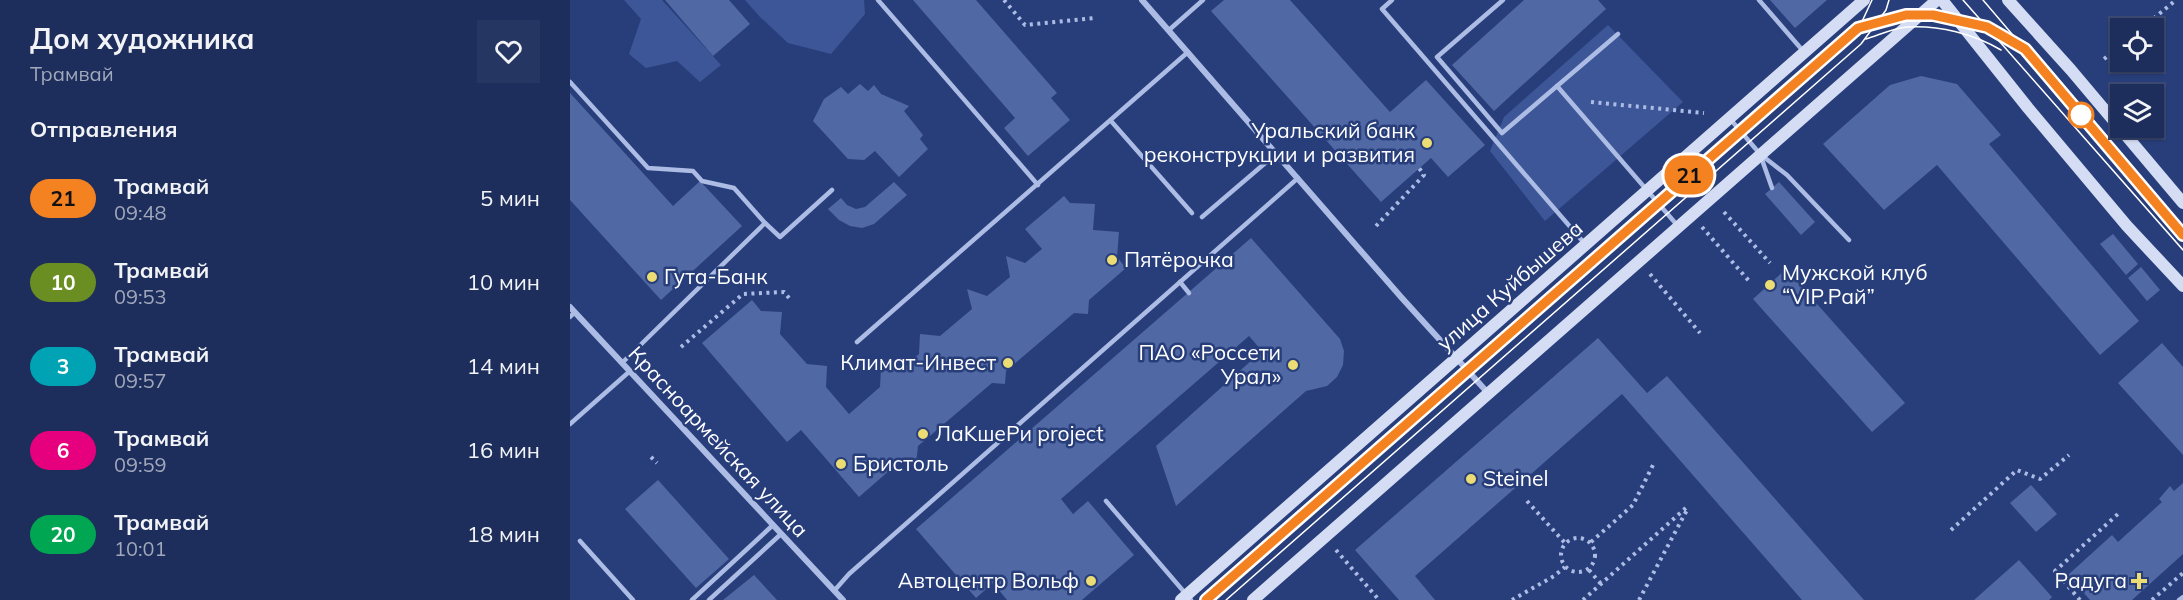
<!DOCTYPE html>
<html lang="ru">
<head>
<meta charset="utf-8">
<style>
	:root { --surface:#1e2e5c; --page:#263662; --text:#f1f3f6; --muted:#a1a8bb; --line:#3c4a72 }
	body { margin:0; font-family:Mulish,sans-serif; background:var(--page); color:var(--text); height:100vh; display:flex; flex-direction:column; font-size:22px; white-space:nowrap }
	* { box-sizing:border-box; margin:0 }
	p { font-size:20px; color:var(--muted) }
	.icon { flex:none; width:33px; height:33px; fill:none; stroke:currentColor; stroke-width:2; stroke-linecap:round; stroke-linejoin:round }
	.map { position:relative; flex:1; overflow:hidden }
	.details { display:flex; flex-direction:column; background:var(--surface); width:570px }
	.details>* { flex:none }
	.badge { padding:0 12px; border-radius:20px; font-size:21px; line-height:39px }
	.tools { position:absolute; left:1540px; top:18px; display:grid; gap:12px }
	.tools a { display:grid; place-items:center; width:54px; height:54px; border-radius:0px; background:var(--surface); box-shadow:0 2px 4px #0004,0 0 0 2px var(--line); font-size:30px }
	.map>.badge { position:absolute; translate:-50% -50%; box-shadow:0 0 0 3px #fff }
	h2 { padding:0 30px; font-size:22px; line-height:54px }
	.round { display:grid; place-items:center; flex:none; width:63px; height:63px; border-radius:0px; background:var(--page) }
	.headline { display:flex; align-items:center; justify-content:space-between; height:102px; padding:0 30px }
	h1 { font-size:28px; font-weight:700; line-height:45px }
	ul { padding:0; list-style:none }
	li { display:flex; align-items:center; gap:18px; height:84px; padding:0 30px }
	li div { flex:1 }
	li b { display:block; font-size:22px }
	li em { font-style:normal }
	li .badge { min-width:66px; font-weight:700; text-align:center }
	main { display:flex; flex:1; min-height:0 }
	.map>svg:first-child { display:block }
</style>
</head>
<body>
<main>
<section class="details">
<div class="headline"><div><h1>Дом художника</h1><p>Трамвай</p></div><a class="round"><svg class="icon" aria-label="heart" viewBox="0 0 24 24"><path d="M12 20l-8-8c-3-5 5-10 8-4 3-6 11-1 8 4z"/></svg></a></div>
<h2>Отправления</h2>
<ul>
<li><span class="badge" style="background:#f58220;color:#111">21</span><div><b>Трамвай</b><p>09:48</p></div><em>5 мин</em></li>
<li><span class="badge" style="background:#6b8e23;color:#fff">10</span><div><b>Трамвай</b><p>09:53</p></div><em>10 мин</em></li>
<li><span class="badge" style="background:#00a3b4;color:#fff">3</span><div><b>Трамвай</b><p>09:57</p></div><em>14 мин</em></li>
<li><span class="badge" style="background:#e6007e;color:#fff">6</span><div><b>Трамвай</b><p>09:59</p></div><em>16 мин</em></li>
<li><span class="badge" style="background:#00a651;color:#fff">20</span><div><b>Трамвай</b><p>10:01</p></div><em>18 мин</em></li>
</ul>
</section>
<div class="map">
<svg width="1613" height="600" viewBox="0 0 1613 600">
	<rect width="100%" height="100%" fill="#283e7b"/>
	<g fill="#3c5698">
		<polygon points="54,0 92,0 151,65 130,82 107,61 76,68 59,54 71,19"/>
		<polygon points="175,0 294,0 295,14 261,54 218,43 190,17"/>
		<polygon points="1038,25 1113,102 975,221 920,151 934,117"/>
	</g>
	<g fill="#5068a3">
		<polygon points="95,0 159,0 180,24 143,56"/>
		<polygon points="343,0 406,0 487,93 481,98 500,120 458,156 434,128 445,118"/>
		<polygon points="654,0 720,0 820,112 856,80 915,145 878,177 861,158 811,202 641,11"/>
		<polygon points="954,0 1028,0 1036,9 924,111 882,65"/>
		<polygon points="1200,0 1257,0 1225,28"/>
		<polygon points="1351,76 1387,84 1431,135 1419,144 1569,321 1530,355 1367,165 1314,210 1253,144 1320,85"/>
		<polygon points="290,84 298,91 304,85 311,94 339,106 334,111 353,135 350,139 358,149 329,177 305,151 294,160 278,159 243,121 254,99 271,87 278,94"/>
		<polygon points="0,93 103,206 130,181 172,226 91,300 0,200"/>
		<polygon points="324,182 337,195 304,224 292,228 280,226 269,220 258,209 271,198 277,205 286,209 295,207"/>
		<polygon points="1209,182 1245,222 1231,235 1195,194"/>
		<polygon points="494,196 500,203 525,204 523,230 549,232 547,257 556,268 519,300 518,314 504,313 436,371 435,384 422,383 348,446 346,464 328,463 289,497 231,430 217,442 132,343 182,300 191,311 212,312 210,334 237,364 257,366 256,387 279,414 310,387 311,368 331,370 349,354 350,334 370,336 402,309 397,289 417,296 440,277 436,256 455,263 472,249 455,229"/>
		<polygon points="1543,234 1568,264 1556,275 1530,244"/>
		<polygon points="681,238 770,339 774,351 773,365 767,377 757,386 736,391 606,506 586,446 692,351 679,336 491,499 503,514 518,501 564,555 512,600 437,600 423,583 406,598 346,529"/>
		<polygon points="1571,267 1590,290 1577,301 1558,278"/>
		<polygon points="1216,269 1335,403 1302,432 1183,299"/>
		<polygon points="1028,338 1077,393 1097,376 1294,600 1232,600 1052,394 845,576 865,600 829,600 785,550"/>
		<polygon points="1592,343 1613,367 1613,455 1548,383"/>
		<polygon points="88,480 159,559 126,588 55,509"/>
		<polygon points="1613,483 1613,554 1562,600 1520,600 1498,575 1542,535 1548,542 1592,502 1589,499 1600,486 1604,491"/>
		<polygon points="1461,485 1487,514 1466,532 1440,503"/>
		<polygon points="1449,560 1482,597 1479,600 1404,600"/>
		<polygon points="184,575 207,600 153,600"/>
	</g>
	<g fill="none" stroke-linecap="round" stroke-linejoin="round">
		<g stroke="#acbce4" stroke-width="4" stroke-dasharray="3 4.5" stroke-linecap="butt">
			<polyline points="434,0 455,25 525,18"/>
			<polyline points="1572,28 1606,0"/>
			<polyline points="1534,59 1551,46"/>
			<polyline points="1021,102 1134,113"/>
			<polyline points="1154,212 1200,263"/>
			<polyline points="806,226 854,175 849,168"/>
			<polyline points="1132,227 1179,281"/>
			<polyline points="1080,274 1130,333"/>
			<polyline points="111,347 173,294 214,292 219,298"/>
			<polyline points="81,457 87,463"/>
			<polyline points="957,501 995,543"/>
			<polyline points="1381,530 1447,470 1470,479 1499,455"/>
			<circle cx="1008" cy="555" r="17"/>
			<polyline points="1021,542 1063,505 1083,465"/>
			<polyline points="766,550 809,600"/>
			<polyline points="1019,570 1031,584"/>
			<polyline points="942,600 984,576 995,567"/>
			<polyline points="1013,600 1119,505"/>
			<polyline points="1069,600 1118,508"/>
			<polyline points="1510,600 1485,571 1549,513"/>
			<polyline points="1582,600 1613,573"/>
		</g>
		<g stroke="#acbce4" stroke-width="4.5">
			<polyline points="308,0 468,185"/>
			<polyline points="822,0 812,9 1015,244"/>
			<polyline points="933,0 867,57 932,133 1048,34"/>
			<polyline points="1189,0 1234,52"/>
			<polyline points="599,30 633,0"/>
			<polyline points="0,82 78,168 123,171 132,181 164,188 195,223"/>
			<polyline points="987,86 1107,225"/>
			<polyline points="1161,120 1190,154"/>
			<polyline points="541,121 622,213"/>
			<polyline points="1202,188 1190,154 1217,175 1279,240"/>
			<polyline points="632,217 707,153"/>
			<polyline points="610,282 619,293"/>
			<polyline points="0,317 5,312"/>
			<polyline points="287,342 618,52"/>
			<polyline points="52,363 195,223 210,237 262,190"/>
			<polyline points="0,424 60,371"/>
			<polyline points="536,501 621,600"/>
			<polyline points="10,541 63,600"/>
			<polyline points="264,591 279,574 728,178"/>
			<polyline points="122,600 203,525"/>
			<polyline points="139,600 211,534"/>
			<polyline points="1609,600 1613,597"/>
		</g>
		<g stroke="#acbce4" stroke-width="6">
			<polyline points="572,0 831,297 918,393"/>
			<polyline points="0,307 273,600"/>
		</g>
		<g stroke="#d5ddf4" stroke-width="12">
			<polyline points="1372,0 1458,108 1557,226 1613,286"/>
			<polyline points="1438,0 1501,70 1613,203"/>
			<polyline points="611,600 1294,0"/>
			<polyline points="683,600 1367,0"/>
		</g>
		<g stroke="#fff" stroke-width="1.5">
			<polyline points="1393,0 1613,250"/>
			<polyline points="1413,0 1613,235"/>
			<path d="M 1304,24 C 1315,21 1325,17 1336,15 C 1362,11 1392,19 1415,27"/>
			<path d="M 1296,39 C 1309,35 1324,28 1337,27 C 1369,25 1404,34 1431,50"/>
			<polyline points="636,600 1289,28 1302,0"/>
			<polyline points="656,600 1291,44 1316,10 1319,0"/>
		</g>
	</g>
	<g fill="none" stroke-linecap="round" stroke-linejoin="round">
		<defs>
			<polyline id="line" points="636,600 1288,28 1336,15 1363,15 1417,27 1455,49 1613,235"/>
		</defs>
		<use href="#line" stroke="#fff" stroke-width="14"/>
		<use href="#line" stroke="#f58220" stroke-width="9"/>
	</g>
	<circle fill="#fff" stroke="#f58220" stroke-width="3" cx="1511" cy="115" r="12"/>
	<g fill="#ebdc73" stroke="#283e7b" stroke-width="2">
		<circle cx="857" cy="143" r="6"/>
		<circle cx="542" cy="260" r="6"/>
		<circle cx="82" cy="277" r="6"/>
		<circle cx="1200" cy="285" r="6"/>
		<circle cx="438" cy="363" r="6"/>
		<circle cx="723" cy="365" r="6"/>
		<circle cx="353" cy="434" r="6"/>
		<circle cx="271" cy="464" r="6"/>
		<circle cx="901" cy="479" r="6"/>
		<circle cx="521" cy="581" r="6"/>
		<path d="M1566 572h6v6h6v6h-6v6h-6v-6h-6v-6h6z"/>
	</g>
	<g text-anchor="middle" stroke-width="5" stroke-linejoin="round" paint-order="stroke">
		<g font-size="21" fill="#fff" stroke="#283e7b" text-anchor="start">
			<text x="845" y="138" text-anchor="end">Уральский банк<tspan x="845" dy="24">реконструкции и развития</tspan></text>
			<text x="554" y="267">Пятёрочка</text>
			<text x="1212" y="280">Мужской клуб<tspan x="1212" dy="24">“VIP.Рай”</tspan></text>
			<text x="94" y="284">Гута-Банк</text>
			<text x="711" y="360" text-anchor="end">ПАО «Россети<tspan x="711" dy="24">Урал»</tspan></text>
			<text x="426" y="370" text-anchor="end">Климат-Инвест</text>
			<text x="365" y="441">ЛаKшеРи project</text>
			<text x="283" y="471">Бристоль</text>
			<text x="913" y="486">Steinel</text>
			<text x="509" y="588" text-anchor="end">Автоцентр Вольф</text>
			<text x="1557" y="588" text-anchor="end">Радуга</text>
		</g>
		<g font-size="21" fill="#fff" stroke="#283e7b">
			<text transform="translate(940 286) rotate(-41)" y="7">улица Куйбышева</text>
			<text transform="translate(148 442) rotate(47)" y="7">Красноармейская улица</text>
		</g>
	</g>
</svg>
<div class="tools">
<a><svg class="icon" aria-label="locate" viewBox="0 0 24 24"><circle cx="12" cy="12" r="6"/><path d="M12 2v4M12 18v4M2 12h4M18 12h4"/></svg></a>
<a><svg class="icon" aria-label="layers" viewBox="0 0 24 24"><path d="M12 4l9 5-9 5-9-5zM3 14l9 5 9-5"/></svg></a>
</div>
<b class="badge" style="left:1119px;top:175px;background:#f58220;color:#111">21</b>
</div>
</main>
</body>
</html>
